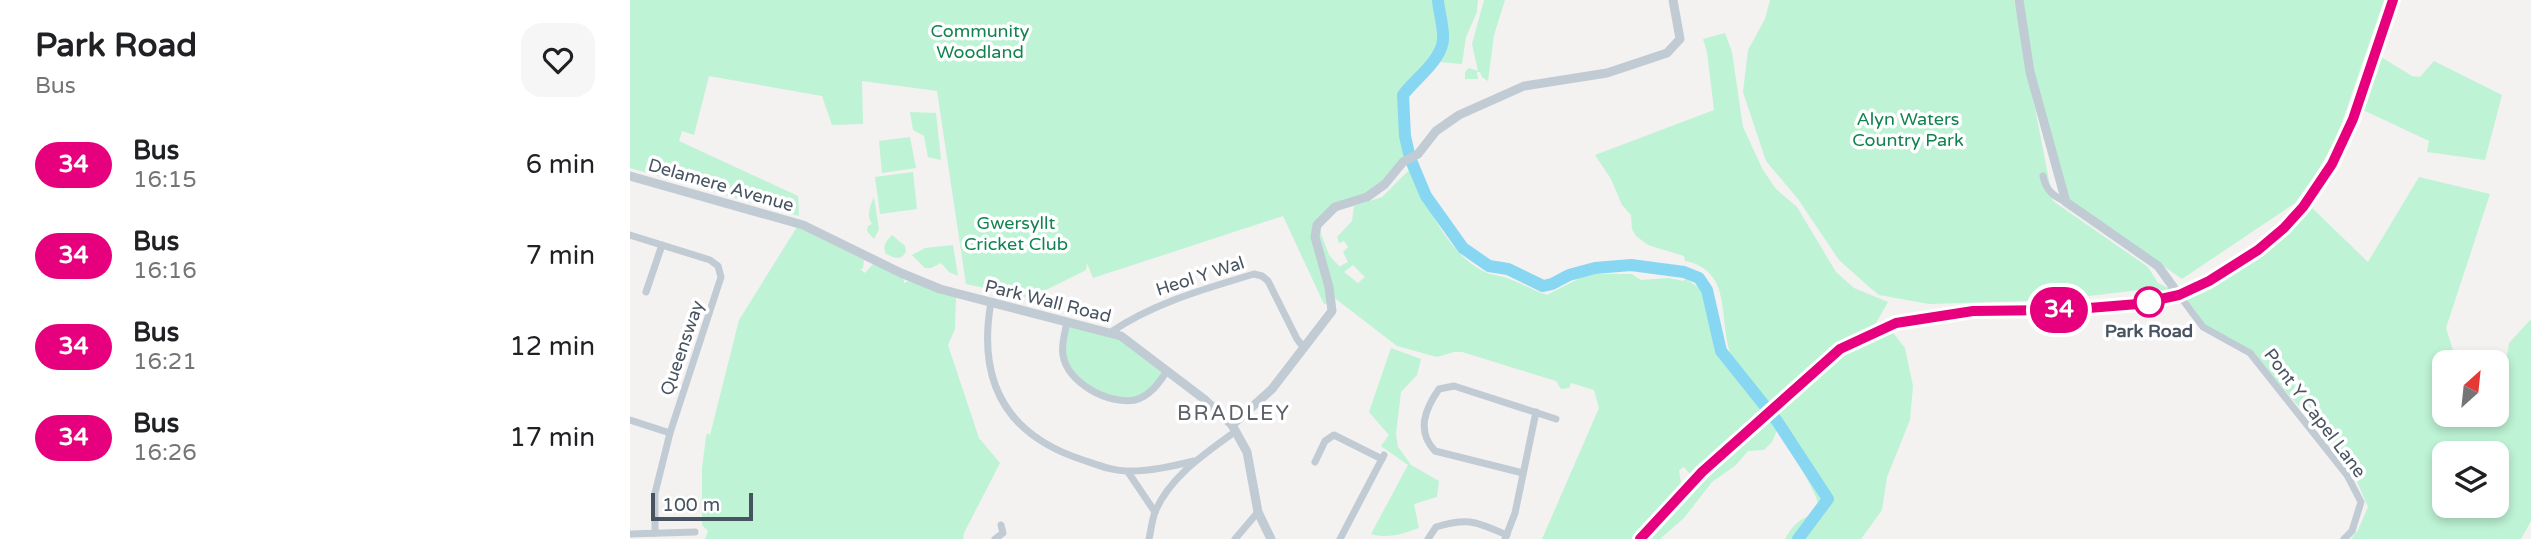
<!DOCTYPE html>
<html lang="en">
<head>
<meta charset="utf-8">
<style>
	:root { --surface:#fff; --page:#f6f6f6; --text:#202124; --muted:#757577 }
	body { margin:0; font-family:"Varela Round",sans-serif; background:var(--page); color:var(--text); height:100vh; display:flex; flex-direction:column; font-size:26px; white-space:nowrap }
	* { box-sizing:border-box; margin:0 }
	p { font-size:23px; color:var(--muted) }
	.icon { flex:none; width:38px; height:38px; fill:none; stroke:currentColor; stroke-width:2; stroke-linecap:round; stroke-linejoin:round }
	.map { position:relative; flex:1; overflow:hidden }
	.sheet { display:flex; flex-direction:column; background:var(--surface); width:630px }
	.sheet>* { flex:none }
	.badge { padding:0 14px; border-radius:23px; font-size:24px; line-height:46px }
	.needle { width:46px; rotate:27deg }
	.fabs { position:absolute; left:1802px; top:350px; display:grid; gap:14px }
	.fabs a { display:grid; place-items:center; width:77px; height:77px; border-radius:14px; background:var(--surface); box-shadow:0 4px 10px #0003; font-size:35px }
	.scale { position:absolute; left:21px; bottom:18px; width:102px; box-sizing:border-box; padding-left:7px; border:4px solid #475360; border-top:0; font-size:19px; line-height:24px; white-space:nowrap; color:#475360; -webkit-text-stroke:5px #fff; paint-order:stroke }
	.map>.badge { position:absolute; translate:-50% -50%; box-shadow:0 0 0 4px #fff }
	.round { display:grid; place-items:center; flex:none; width:74px; height:74px; border-radius:21px; background:var(--page) }
	.head { display:flex; align-items:center; justify-content:space-between; height:119px; padding:0 35px }
	h1 { font-size:33px; font-weight:800; line-height:52px }
	ul { padding:0; list-style:none }
	li { display:flex; align-items:center; gap:21px; height:91px; padding:0 35px }
	li div { flex:1 }
	li b { display:block; font-size:26px }
	li em { font-style:normal }
	li .badge { min-width:77px; font-weight:700; text-align:center }
	main { display:flex; flex:1; min-height:0 }
	.map>svg:first-child { display:block }
</style>
</head>
<body>
<main>
<section class="sheet">
<div class="head"><div><h1>Park Road</h1><p>Bus</p></div><a class="round"><svg class="icon" aria-label="heart" viewBox="0 0 24 24"><path d="M12 20l-8-8c-3-5 5-10 8-4 3-6 11-1 8 4z"/></svg></a></div>
<ul>
<li><span class="badge" style="background:#e6007e;color:#fff">34</span><div><b>Bus</b><p>16:15</p></div><em>6 min</em></li>
<li><span class="badge" style="background:#e6007e;color:#fff">34</span><div><b>Bus</b><p>16:16</p></div><em>7 min</em></li>
<li><span class="badge" style="background:#e6007e;color:#fff">34</span><div><b>Bus</b><p>16:21</p></div><em>12 min</em></li>
<li><span class="badge" style="background:#e6007e;color:#fff">34</span><div><b>Bus</b><p>16:26</p></div><em>17 min</em></li>
</ul>
</section>
<div class="map">
<svg width="1901" height="539" viewBox="0 0 1901 539">
	<rect width="100%" height="100%" fill="#f4f1f1"/>
	<g fill="#bef3d5" fill-rule="evenodd">
		<polygon points="0,0 808,0 813,39 810,50 804,60 773,95 772,116 780,158 754,183 683,223 700,303 694,304 653,216 463,278 457,263 456,270 400,298 336,284 307,91 232,81 233,124 202,125 192,96 79,76 64,135 52,131 49,141 168,196 169,216 0,168"/>
		<polygon points="814,0 848,0 847,12 836,37 832,64 809,62 817,40"/>
		<polygon points="854,0 875,0 864,35 858,81 852,77 850,72 847,72 848,79 835,79 835,72 839,68 848,71 842,44"/>
		<path d="M 1140,0 L 1384,0 L 1423,201 L 1518,267 L 1528,283 L 1559,298 L 1648,242 L 1681,207 L 1738,262 L 1789,177 L 1860,194 L 1816,328 L 1823,350 L 1835,362 L 1815,362 L 1815,415 L 1867,415 L 1867,375 L 1877,357 L 1879,343 L 1901,319 L 1901,521 L 1891,539 L 1721,539 L 1728,530 L 1738,507 L 1719,463 L 1620,352 L 1575,325 L 1558,302 L 1526,288 L 1425,300 L 1299,304 L 1249,295 L 1238,286 L 1209,260 L 1168,199 L 1136,161 L 1113,92 L 1118,50 L 1135,19 ZM 1815,453 L 1867,453 L 1867,506 L 1815,506 Z"/>
		<polygon points="1390,0 1754,0 1707,137 1686,174 1665,203 1552,279 1439,200 1402,70"/>
		<path d="M 1095,33 L 1102,52 L 1113,127 L 1133,170 L 1146,189 L 1167,207 L 1206,272 L 1224,288 L 1258,302 L 1246,323 L 1187,362 L 1139,404 C 1127,389 1110,375 1102,357 C 1087,323 1105,271 1055,261 L 1054,256 L 1018,245 L 1006,236 L 1002,229 L 1001,215 L 992,205 L 981,179 L 965,155 L 1084,110 L 1077,52 L 1073,39 Z"/>
		<polygon points="1751,57 1782,76 1790,77 1804,61 1872,95 1855,160 1797,152 1799,141 1733,110"/>
		<polygon points="280,112 306,113 311,160 298,157 294,136 283,130"/>
		<polygon points="280,137 286,168 252,173 249,141"/>
		<path d="M 781,168 C 794,201 818,253 851,270 C 861,276 872,275 882,280 C 894,285 905,291 917,295 L 954,276 L 966,274 L 1002,274 L 1011,280 L 1039,278 L 1053,281 L 1056,279 L 1071,289 L 1090,356 L 1132,410 L 1065,473 L 1059,473 L 1054,467 L 1049,470 L 1051,483 L 1049,492 L 1006,539 L 912,539 L 969,408 L 964,390 L 941,383 L 939,388 L 931,389 L 926,381 L 832,352 L 824,352 L 807,357 L 767,346 L 702,296 L 687,237 L 690,231 L 699,255 L 711,268 L 710,266 L 718,262 L 713,252 L 718,247 L 714,241 L 709,243 L 707,237 L 722,221 L 724,206 L 752,197 ZM 723,265 L 735,277 L 728,283 L 714,272 Z"/>
		<polygon points="283,172 287,209 250,214 245,177"/>
		<path d="M 244,197 L 249,229 L 244,239 L 237,231 L 238,226 L 242,224 C 236,215 240,206 244,197 Z"/>
		<polygon points="167,227 234,260 233,268 230,269 235,273 243,264 273,276 274,283 282,280 326,295 325,329 318,345 349,438 370,463 334,533 333,539 75,539 78,531 72,525 72,468 76,437 77,433 80,435 109,320"/>
		<path d="M 262,235 L 275,246 L 276,252 C 270,261 265,258 256,254 C 252,245 256,242 262,235 Z"/>
		<polygon points="323,245 328,276 319,272 311,263 301,268 295,268 282,255 295,248"/>
		<polygon points="437,322 481,332 537,371 527,388 506,400 481,398 456,388 433,356"/>
		<path d="M 1261,330 L 1275,348 L 1283,386 L 1280,420 L 1257,477 L 1252,510 L 1231,539 L 1155,539 C 1162,526 1169,519 1183,514 C 1184,512 1188,507 1188,505 C 1189,495 1154,440 1147,430 L 1142,442 L 1134,450 L 1118,451 L 1106,465 L 1082,482 L 1054,518 L 1030,539 L 1014,539 C 1073,476 1135,414 1204,362 C 1221,349 1243,340 1261,330 Z"/>
		<path d="M 761,348 L 791,359 L 787,375 L 771,392 L 766,434 L 768,447 L 781,465 L 809,481 L 807,497 L 784,504 L 789,528 C 772,534 758,539 741,534 L 778,465 L 751,446 L 759,435 L 739,412 Z"/>
	</g>
	<g fill="none" stroke-linecap="round" stroke-linejoin="round">
		<path stroke="#88d7f2" stroke-width="12" d="M 808,0 C 809,13 814,27 813,40 C 811,61 785,79 773,95 L 775,136 L 780,158 L 796,196 L 833,248 L 859,266 L 878,269 L 913,286 L 922,284 L 939,275 L 965,268 L 1001,265 L 1054,272 L 1069,278 L 1077,290 L 1091,351 L 1147,421 L 1198,499 L 1168,539"/>
		<g stroke="#c1cbd4" stroke-width="7">
			<path d="M 1413,176 C 1416,190 1423,196 1436,202"/>
			<polyline points="0,235 80,260 88,266 91,277 40,433 25,493 25,533"/>
			<polyline points="16,292 32,245"/>
			<polyline points="1549,295 1573,327 1620,353 1717,475 1731,502 1722,531 1714,539"/>
			<path d="M 361,302 C 347,381 375,435 453,460 C 468,465 485,472 500,471 C 522,471 543,466 564,461"/>
			<path d="M 437,322 C 435,332 431,345 433,355 C 437,383 479,405 505,400 C 520,396 529,383 537,371"/>
			<path d="M 481,332 C 524,303 574,289 624,274 L 632,276 L 638,281 L 667,339 L 674,348"/>
			<polyline points="0,420 40,433"/>
			<polyline points="685,462 695,441 704,435 752,459"/>
			<polyline points="498,472 525,512"/>
			<path d="M 893,473 L 805,451 C 786,431 795,409 809,389 L 824,386 L 926,419"/>
			<polyline points="0,534 65,532"/>
			<polyline points="365,539 373,533 371,525"/>
			<path d="M 519,539 C 521,530 522,520 525,512 C 540,476 576,453 606,431"/>
			<polyline points="605,539 628,512"/>
			<polyline points="710,539 754,455"/>
			<path d="M 798,539 L 806,527 C 839,517 846,522 877,535"/>
			<polyline points="875,539 885,513 906,412"/>
		</g>
		<g stroke="#c1cbd4" stroke-width="9">
			<polyline points="1389,0 1400,72 1436,202 1528,266 1549,295"/>
			<polyline points="0,176 173,225 271,273 310,289 491,336 574,399 602,425 617,452 628,512 641,539"/>
			<polyline points="602,425 642,389 702,311 699,287 685,237 687,225 705,207 737,197 755,184 773,162 788,154 806,131 829,115 894,86 977,73 1037,53 1050,39 1043,0"/>
		</g>
		<polyline stroke="#c3cddb" stroke-width="10" points="1010,539 1072,472 1210,349 1266,323 1344,311 1434,310 1508,304 1549,295 1579,280 1628,250 1654,228 1673,207 1702,164 1723,119 1763,0"/>
	</g>
	<g fill="none" stroke-linecap="round" stroke-linejoin="round">
		<defs>
			<polyline id="line" points="1010,539 1072,472 1210,349 1266,323 1343,311 1434,310 1508,304 1549,295 1579,281 1628,250 1654,228 1673,207 1702,164 1723,119 1763,0"/>
		</defs>
		<use href="#line" stroke="#fff" stroke-width="16"/>
		<use href="#line" stroke="#e6007e" stroke-width="10"/>
	</g>
	<circle fill="#fff" stroke="#e6007e" stroke-width="3.5" cx="1519" cy="302" r="14"/>
	<g text-anchor="middle" stroke-width="7" stroke-linejoin="round" paint-order="stroke">
		<g font-size="18" fill="#118350" stroke="#fff">
			<text x="350" y="37">Community<tspan x="350" dy="21">Woodland</tspan></text>
			<text x="1278" y="125">Alyn Waters<tspan x="1278" dy="21">Country Park</tspan></text>
			<text x="386" y="229">Gwersyllt<tspan x="386" dy="21">Cricket Club</tspan></text>
		</g>
		<g font-size="18" fill="#475360" stroke="#fff">
			<text transform="translate(91 185) rotate(16)" y="6">Delamere Avenue</text>
			<text transform="translate(570 276) rotate(-18)" y="6">Heol Y Wal</text>
			<text transform="translate(418 301) rotate(14)" y="6">Park Wall Road</text>
			<text transform="translate(52 348) rotate(-71)" y="6">Queensway</text>
			<text transform="translate(1685 413) rotate(53)" y="6">Pont Y Capel Lane</text>
		</g>
		<g font-size="18" font-weight="bold" fill="#475360" stroke="#fff">
			<text x="1519" y="337">Park Road</text>
		</g>
		<g font-size="21" letter-spacing="2" fill="#5d6167" stroke="#fff">
			<text x="604" y="420">BRADLEY</text>
		</g>
	</g>
</svg>
<div class="fabs">
<a><svg class="needle" viewBox="-14 -14 28 28"><path d="M0-13l5 13h-10z" fill="#e53935"/><path d="M0 13l5-13h-10z" fill="#757577"/></svg></a>
<a><svg class="icon" aria-label="layers" viewBox="0 0 24 24"><path d="M12 4l9 5-9 5-9-5zM3 14l9 5 9-5"/></svg></a>
</div>
<div class="scale">100 m</div>
<b class="badge" style="left:1429px;top:310px;background:#e6007e;color:#fff">34</b>
</div>
</main>
</body>
</html>
